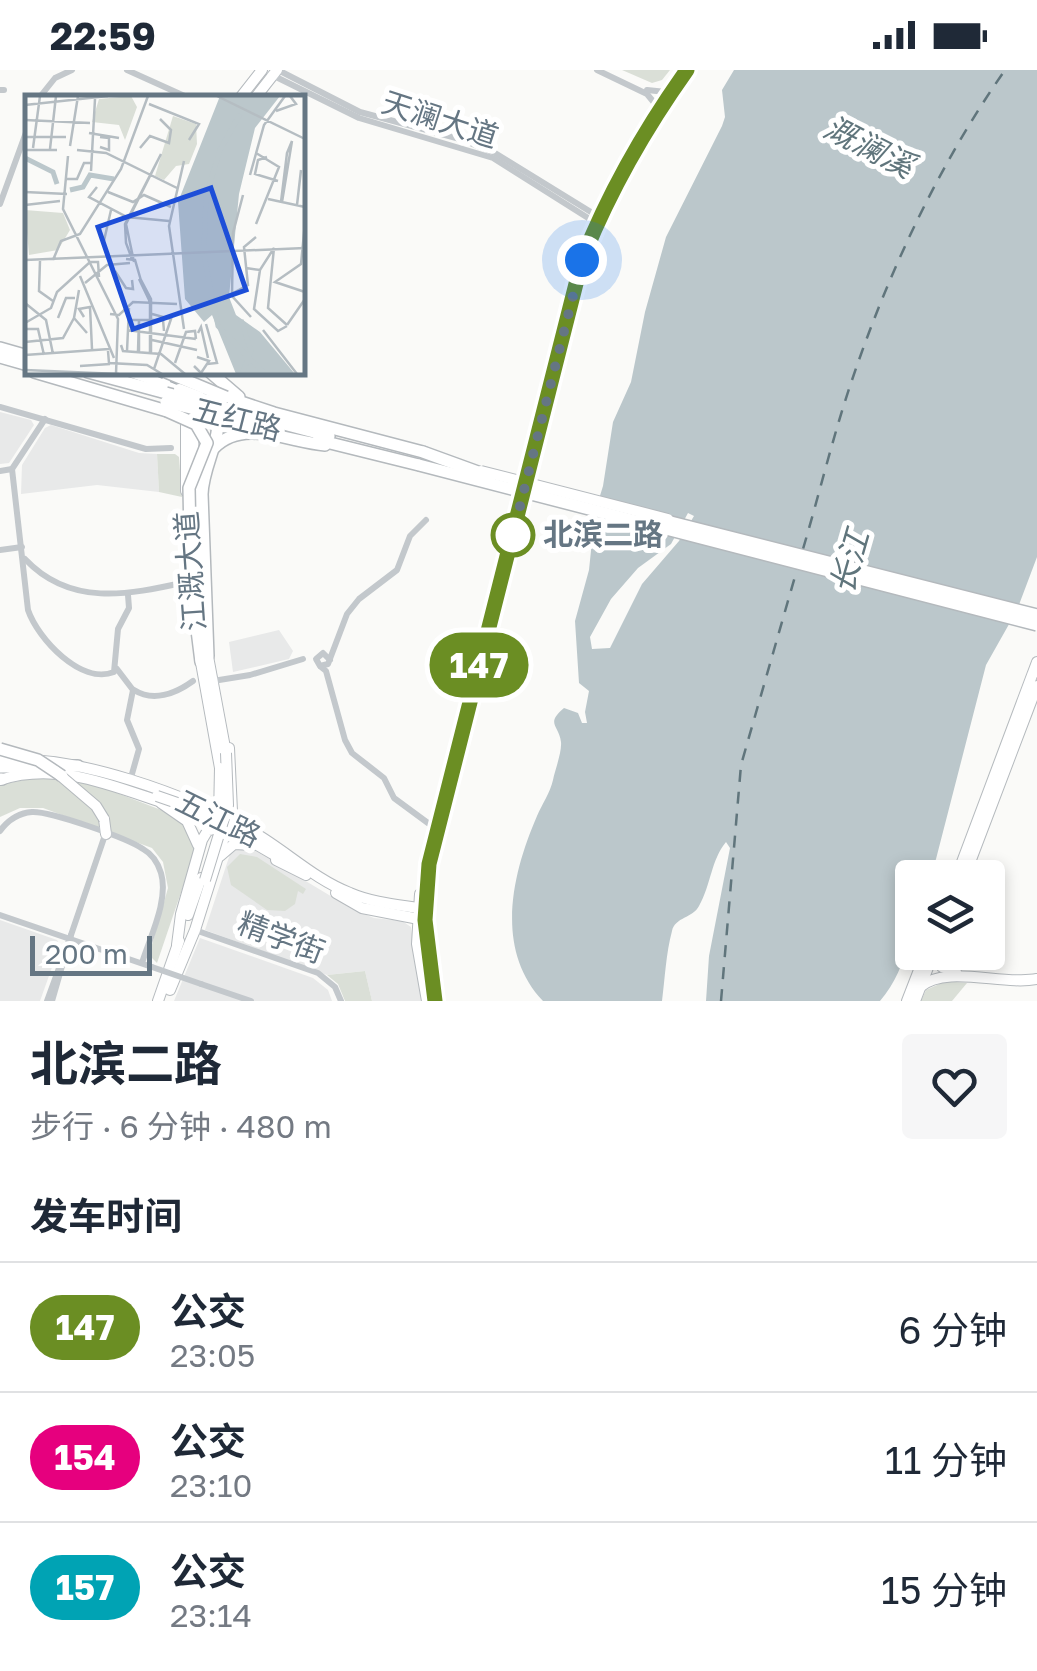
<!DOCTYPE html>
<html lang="zh">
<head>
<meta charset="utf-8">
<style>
	:root { --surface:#fff; --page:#f6f6f7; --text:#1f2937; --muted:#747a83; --line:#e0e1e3 }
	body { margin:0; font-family:"Golos Text","Noto Sans SC",sans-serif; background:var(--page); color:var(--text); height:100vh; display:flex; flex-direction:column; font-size:38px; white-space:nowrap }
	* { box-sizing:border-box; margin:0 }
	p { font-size:32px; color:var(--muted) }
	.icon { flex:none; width:55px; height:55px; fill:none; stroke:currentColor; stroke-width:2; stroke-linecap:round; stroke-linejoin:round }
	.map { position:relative; height:931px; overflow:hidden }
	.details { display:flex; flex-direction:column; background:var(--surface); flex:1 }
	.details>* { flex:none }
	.badge { padding:0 20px; border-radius:32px; font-size:35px; line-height:65px }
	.buttons { position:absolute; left:895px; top:790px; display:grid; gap:20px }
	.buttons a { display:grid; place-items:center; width:110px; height:110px; border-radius:10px; background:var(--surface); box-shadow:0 5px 15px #0003; font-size:50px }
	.scale { position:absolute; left:30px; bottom:25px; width:122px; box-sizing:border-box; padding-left:10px; border:5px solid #657683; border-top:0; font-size:28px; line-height:35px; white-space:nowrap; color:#657683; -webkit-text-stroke:8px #fff; paint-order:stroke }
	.you { position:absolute; width:50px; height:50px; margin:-25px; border:8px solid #fff; border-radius:50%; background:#1a73e8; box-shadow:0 0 0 15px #1a73e833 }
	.map>.badge { position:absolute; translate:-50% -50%; box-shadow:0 0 0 5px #fff }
	h2 { padding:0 30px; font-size:38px; line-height:90px }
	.round { display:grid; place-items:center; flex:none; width:105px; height:105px; border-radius:10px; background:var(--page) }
	.headline { display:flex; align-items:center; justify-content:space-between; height:170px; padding:0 30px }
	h1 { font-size:48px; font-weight:700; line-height:75px }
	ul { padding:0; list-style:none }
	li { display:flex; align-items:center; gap:30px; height:130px; padding:0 30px; border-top:2px solid var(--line) }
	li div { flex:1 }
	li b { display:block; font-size:38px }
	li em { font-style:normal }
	li .badge { min-width:110px; font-weight:700; text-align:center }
	.status { display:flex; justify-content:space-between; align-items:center; height:70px; padding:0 50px; background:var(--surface); direction:ltr }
	.status svg { height:28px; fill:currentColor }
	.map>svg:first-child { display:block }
</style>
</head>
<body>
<div class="status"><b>22:59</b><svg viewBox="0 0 49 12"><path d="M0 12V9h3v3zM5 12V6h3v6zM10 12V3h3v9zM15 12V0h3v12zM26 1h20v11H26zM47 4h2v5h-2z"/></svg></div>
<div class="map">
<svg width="1037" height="931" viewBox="0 0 1037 931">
	<rect width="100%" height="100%" fill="#fafaf8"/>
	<g fill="#e8e9e9">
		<polygon points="0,342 31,350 34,355 9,393 0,394"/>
		<polygon points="51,355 139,383 157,384 159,422 97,415 21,424 22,395 45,358"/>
		<polygon points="279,560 293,581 289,589 233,602 229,572"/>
		<polygon points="235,779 254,780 354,840 374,848 402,851 411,857 421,931 372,931 365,901 327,905 205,860 231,781"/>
		<polygon points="0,850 57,870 60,875 40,931 0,931"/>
		<polygon points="200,868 313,908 328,920 332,931 174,931"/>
	</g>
	<g fill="#dadfd7">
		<polygon points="622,0 670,0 662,10 652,13"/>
		<polygon points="157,384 175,384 179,387 182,427 159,422"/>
		<polygon points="38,707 86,711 169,743 185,755 194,777 193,787 157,893 149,885 168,818 163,792 152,778 43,738 20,738 0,747 0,715"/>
		<polygon points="240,784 257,787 306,819 303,824 298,821 295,834 285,841 267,840 231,815 227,797"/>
		<polygon points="267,851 291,859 285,876 261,868"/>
		<polygon points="365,901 372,931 345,931 338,914 327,905"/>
		<polygon points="946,911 967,913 952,931 921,931 926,920"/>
	</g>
	<path fill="#bbc7cb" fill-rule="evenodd" d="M 734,0 L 1037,0 L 1037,487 L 1017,540 L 986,595 L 936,789 L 930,807 L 912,808 C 912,852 911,895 880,931 L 706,931 L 709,886 L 730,778 L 726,772 C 711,790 711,815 699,836 C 693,848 675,847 672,861 C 666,883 665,908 662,931 L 543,931 C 494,879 512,804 537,746 C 542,734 550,723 553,710 C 555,700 562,682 561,672 C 559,655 545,654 564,638 L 578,643 L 582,653 L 587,653 L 585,642 L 589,621 L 579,613 L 575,551 L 589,500 L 595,442 L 603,416 L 613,352 L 631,312 L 645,242 L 666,167 L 722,56 L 725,47 L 722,20 ZM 688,443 L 694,446 L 679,471 L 642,514 L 610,578 L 592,579 L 590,567 L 611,529 L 638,498 L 671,474 Z"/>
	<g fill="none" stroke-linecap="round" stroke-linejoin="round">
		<g stroke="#60757c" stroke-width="2.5" stroke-dasharray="12 10" stroke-linecap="butt">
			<path d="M 803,479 C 819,425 832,370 850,316 C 887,205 938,96 1005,0"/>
			<polyline points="721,931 741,695 798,496"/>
		</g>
		<polyline stroke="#d5d9db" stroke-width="10" stroke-dasharray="10 5" stroke-linecap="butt" points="210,361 226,358 258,359"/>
		<defs>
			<g id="major">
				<polyline points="240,28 262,0"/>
				<polyline points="255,28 277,0"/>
				<polyline points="131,302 179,319"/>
				<polyline points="193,362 198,517 202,559"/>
				<polyline points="186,421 186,343"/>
				<polyline points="207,581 226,683"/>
				<polyline points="200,587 220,698"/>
				<polyline points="229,678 232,741"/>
				<path d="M 0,691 C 70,682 192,726 253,762 C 286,781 314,809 350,823 C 373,833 400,835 424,839"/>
				<path d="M 0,710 C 57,691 113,716 167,734"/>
				<polyline points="161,733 187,751 198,775"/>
				<polyline points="104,749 106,764"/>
				<polyline points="216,751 283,790"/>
				<polyline points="220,786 234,774 253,775"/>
				<polyline points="276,790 306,805"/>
				<polyline points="956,808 1037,592"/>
				<polyline points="964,808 1037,616"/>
				<polyline points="336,823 362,838 424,850"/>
				<polyline points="420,824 417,874 427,931"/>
				<polyline points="188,845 201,808"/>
				<polyline points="937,882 942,897 956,902"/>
				<path d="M 920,917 C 946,894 1003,916 1037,909"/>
				<polyline points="170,920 195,860 223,771 218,759 208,760 202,770 181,844 177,875"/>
				<polyline points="158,931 179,871"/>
				<path d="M 435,931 L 425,850 L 429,794 L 582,190 C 608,122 645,60 687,0"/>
				<polyline points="907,931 926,882"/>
				<polyline points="915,931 934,882"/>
			</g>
			<g id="highway">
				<polyline points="0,278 28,286"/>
				<polyline points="0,287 28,295"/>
				<polyline points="34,302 167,341"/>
				<polyline points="88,302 166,323"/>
				<polyline points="210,302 239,327"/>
				<polyline points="226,327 274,343 423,382"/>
				<polyline points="227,339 329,366"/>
				<polyline points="227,347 261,356"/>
				<polyline points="318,370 419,395"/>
				<path d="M 214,378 C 243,348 289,372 325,375"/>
				<polyline points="197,560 201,592"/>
				<path d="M 208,586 L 202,424 C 203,394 223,369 217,339"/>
				<polyline points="0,697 78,696"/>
				<polyline points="0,709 2,709"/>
			</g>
		</defs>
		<use href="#major" stroke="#b5babe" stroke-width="12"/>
		<use href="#highway" stroke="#b4b9bd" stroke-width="14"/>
		<g stroke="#c3c8cc" stroke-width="6">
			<polyline points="127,0 189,28"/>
			<polyline points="278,0 360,42 460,69 495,83 599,147"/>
			<polyline points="597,0 647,24 656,35"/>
			<polyline points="270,4 359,48 493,88 596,153"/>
			<polyline points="0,20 4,20"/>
			<polyline points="647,20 666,22"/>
			<polyline points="39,28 55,8 72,0"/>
			<polyline points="0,134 28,57"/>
			<polyline points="0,337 146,379 171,378"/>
			<path d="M 12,399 L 28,540 C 38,569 81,615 114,602 L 118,559 L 129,538 L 128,525"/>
			<polyline points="0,401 12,399 45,349"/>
			<polyline points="0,480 22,477"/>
			<path d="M 25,489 C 70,537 128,525 186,512"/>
			<polyline points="330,590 323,583 316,589 320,596 328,594 347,544 359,529 397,500 410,466 426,450"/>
			<polyline points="321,597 326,601 345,670 352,683 384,708 394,728 432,756"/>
			<polyline points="117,599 133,620 127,650 139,679 130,711"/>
			<polyline points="213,611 250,605 303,589"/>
			<path d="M 134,620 C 153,632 175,624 193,611"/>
			<path d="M 0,761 C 8,750 19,743 32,742 C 50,741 127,768 143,779 C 152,784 158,793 161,803 C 169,830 150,867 142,893"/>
			<polyline points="0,845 152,897"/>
			<polyline points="195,860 318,903 335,917 341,931"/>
			<polyline points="71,865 105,765"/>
			<polyline points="201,914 251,931"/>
			<polyline points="47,931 71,865 52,931"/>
		</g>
		<use href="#major" stroke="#fff" stroke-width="10"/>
		<use href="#highway" stroke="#fff" stroke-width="11"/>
		<g stroke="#a2aab0" stroke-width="2.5" stroke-dasharray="15 8" stroke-linecap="butt">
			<polyline points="149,302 224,333"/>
			<polyline points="419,394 1037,554"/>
		</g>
		<defs>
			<g id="major-bridge">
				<polyline points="179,319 200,327"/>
				<polyline points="481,401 668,449"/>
				<polyline points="55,701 96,736 104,749"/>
				<polyline points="157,726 206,743 218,757"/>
				<polyline points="219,747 220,698"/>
				<polyline points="205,810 228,735 226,683"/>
			</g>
			<g id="highway-bridge">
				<polyline points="166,302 226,327"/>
				<polyline points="166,323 227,339"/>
				<polyline points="166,332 227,347"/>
				<polyline points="167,341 196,354 207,373 189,418 191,516 197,560"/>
				<polyline points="423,382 489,406"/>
				<polyline points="419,395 1037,555"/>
				<polyline points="663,450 1037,545"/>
				<polyline points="0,679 38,690 62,706"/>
			</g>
		</defs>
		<use href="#major-bridge" stroke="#b5babe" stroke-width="12" stroke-linecap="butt"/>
		<use href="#highway-bridge" stroke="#b4b9bd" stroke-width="14" stroke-linecap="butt"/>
		<polyline stroke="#c3c8cc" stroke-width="6" points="152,897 201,914"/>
		<use href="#major-bridge" stroke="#fff" stroke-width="10"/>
		<use href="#highway-bridge" stroke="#fff" stroke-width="11"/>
	</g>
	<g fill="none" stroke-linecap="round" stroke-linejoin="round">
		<defs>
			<path id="line" d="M 435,931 L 425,850 L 429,794 L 582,190 C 609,122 645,59 687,0"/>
		</defs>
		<use href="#line" stroke="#fff" stroke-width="22"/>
		<use href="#line" stroke="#6b8e23" stroke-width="15"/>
		<polyline stroke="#657683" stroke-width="10" stroke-dasharray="0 18" points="513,465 512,468 582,190"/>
	</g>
	<circle fill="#fff" stroke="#6b8e23" stroke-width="5" cx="513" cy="465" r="20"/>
	<g text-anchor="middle" stroke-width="10" stroke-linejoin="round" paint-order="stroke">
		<g font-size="30" fill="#657683" stroke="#fff">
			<text transform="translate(440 50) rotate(18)" y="10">天澜大道</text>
			<text transform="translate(237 350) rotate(14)" y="10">五红路</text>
			<text transform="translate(191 501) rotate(-94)" y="10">江溉大道</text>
			<text transform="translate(218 749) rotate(26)" y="10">五江路</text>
			<text transform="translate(281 868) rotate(21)" y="10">精学街</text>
		</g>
		<g font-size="30" font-weight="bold" fill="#657683" stroke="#fff" text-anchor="start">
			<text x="543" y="475">北滨二路</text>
		</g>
		<g font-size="32" font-style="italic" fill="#60757c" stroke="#fff">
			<text transform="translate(869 77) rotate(27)" y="11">溉澜溪</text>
			<text transform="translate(850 492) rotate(-74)" y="11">长江</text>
		</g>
	</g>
	<g transform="translate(25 25)">
		<rect width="280" height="280" fill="#fafaf8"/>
		<path d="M 106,1 L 112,12 L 100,45 L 94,30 L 67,27 L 74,4 ZM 148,21 L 171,29 L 172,49 L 164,69 L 151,71 L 139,85 L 130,81 ZM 0,115 L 38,118 L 45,135 L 33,155 L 4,160 Z" fill="#dadfd7"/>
		<path d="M 195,1 L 255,1 L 230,33 L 214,99 L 204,202 L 211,220 L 235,237 L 270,279 L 211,279 L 187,220 L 179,227 L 160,204 L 153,107 Z" fill="#bbc7cb"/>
		<path fill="none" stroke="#bbc7cb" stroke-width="5" d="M 0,63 L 28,77 L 32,89M 45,95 L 58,92 L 65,80 L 89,84M 179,153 L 181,101 L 195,55 L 215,19M 179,161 L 193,231 L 240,279M 216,225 L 226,256 L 217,279"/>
		<path fill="none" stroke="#b5bdc2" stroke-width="2.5" d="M 192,1 L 280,44M 124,9 L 174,29 L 164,45M 0,10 L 83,1M 251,16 L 271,9 L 265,1M 0,25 L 65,28M 64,38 L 94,43M 0,42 L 41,42M 75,42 L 84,43 L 84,55 L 75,52M 45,51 L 53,1M 8,53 L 15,1M 115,53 L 125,41 L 144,48 L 146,35 L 135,24M 25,54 L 31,1M 0,55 L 32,55M 52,55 L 81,58 L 152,93M 43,61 L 38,114 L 93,224 L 91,279M 242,62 L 233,65 L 230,79 L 253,86M 159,66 L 144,131 L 159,234M 66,76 L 70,4M 225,80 L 239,30 L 260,1M 40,84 L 52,84 L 59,68 L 67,68M 72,92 L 64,102 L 102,122 L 144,126M 0,97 L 42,99M 83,97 L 108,107 L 119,100 L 146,112M 218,100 L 208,138 L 207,201 L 226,222M 243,104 L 280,112M 256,107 L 262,58 L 267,46 L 257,107M 0,110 L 35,106M 272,110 L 276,75M 280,128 L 276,169 L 250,187 L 280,197M 231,129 L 254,72 L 231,58M 78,150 L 86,115M 101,164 L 110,165 L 117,189M 107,164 L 101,148 L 100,129 L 136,59 L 101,129 L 109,167M 0,165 L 280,153M 28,165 L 36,146 L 55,139 L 96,74 L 123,1M 15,166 L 14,196 L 28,206M 221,173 L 235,175 L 249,153 L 243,213 L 262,230M 235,175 L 229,214 L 253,236 L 262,231M 90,176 L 101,193 L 108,194 L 107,185M 55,181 L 89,263M 115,183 L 126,204 L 126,259M 114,184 L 125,207 L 125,259M 60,188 L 82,170 L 105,168M 54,195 L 49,223 L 62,238M 208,198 L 223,190 L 219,152 L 231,142M 0,208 L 21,225 L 28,259M 85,219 L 94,220 L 108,207 L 152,209M 127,219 L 146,224 L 129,274M 59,222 L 54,214 L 65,212 L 67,254M 33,223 L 41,203 L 50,203M 114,224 L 114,256 L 113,256 ZM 102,225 L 138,225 L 139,236M 0,228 L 26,213 L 32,197 L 65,167 L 73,167 L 74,182M 181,229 L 192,268 L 182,269M 262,230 L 280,204M 0,234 L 13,234 L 19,260M 102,235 L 171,244M 238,235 L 272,279M 173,238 L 176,232 L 183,263M 127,245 L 172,255M 0,247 L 38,243 L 49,223M 96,250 L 98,256 L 136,259 L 160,279M 83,256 L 84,268 L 122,270 L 137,279M 102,256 L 104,213M 0,260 L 84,254M 150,268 L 161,237 L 170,236 L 171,244M 55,271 L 85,269M 169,271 L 176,278 L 184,266 L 172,262M 0,275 L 94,279"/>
		<path fill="#1d4ed8" fill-opacity="0.15" stroke="#1d4ed8" stroke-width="5" d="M 186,93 L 221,195 L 108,234 L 73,132 Z"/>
		<rect width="280" height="280" fill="none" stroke="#657683" stroke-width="5"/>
	</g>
</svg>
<div class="buttons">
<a><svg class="icon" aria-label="layers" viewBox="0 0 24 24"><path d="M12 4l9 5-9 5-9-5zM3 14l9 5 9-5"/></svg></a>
</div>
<div class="scale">200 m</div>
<div class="you" style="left:582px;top:190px"></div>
<b class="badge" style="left:479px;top:595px;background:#6b8e23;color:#fff">147</b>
</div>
<section class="details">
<div class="headline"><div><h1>北滨二路</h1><p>步行 · 6 分钟 · 480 m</p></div><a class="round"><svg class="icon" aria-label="heart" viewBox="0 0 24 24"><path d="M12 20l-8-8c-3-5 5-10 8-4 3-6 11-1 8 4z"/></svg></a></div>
<h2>发车时间</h2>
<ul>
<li><span class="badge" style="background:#6b8e23;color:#fff">147</span><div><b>公交</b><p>23:05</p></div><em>6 分钟</em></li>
<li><span class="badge" style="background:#e6007e;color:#fff">154</span><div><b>公交</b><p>23:10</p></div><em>11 分钟</em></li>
<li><span class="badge" style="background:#00a3b4;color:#fff">157</span><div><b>公交</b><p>23:14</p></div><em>15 分钟</em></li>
</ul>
</section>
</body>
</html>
